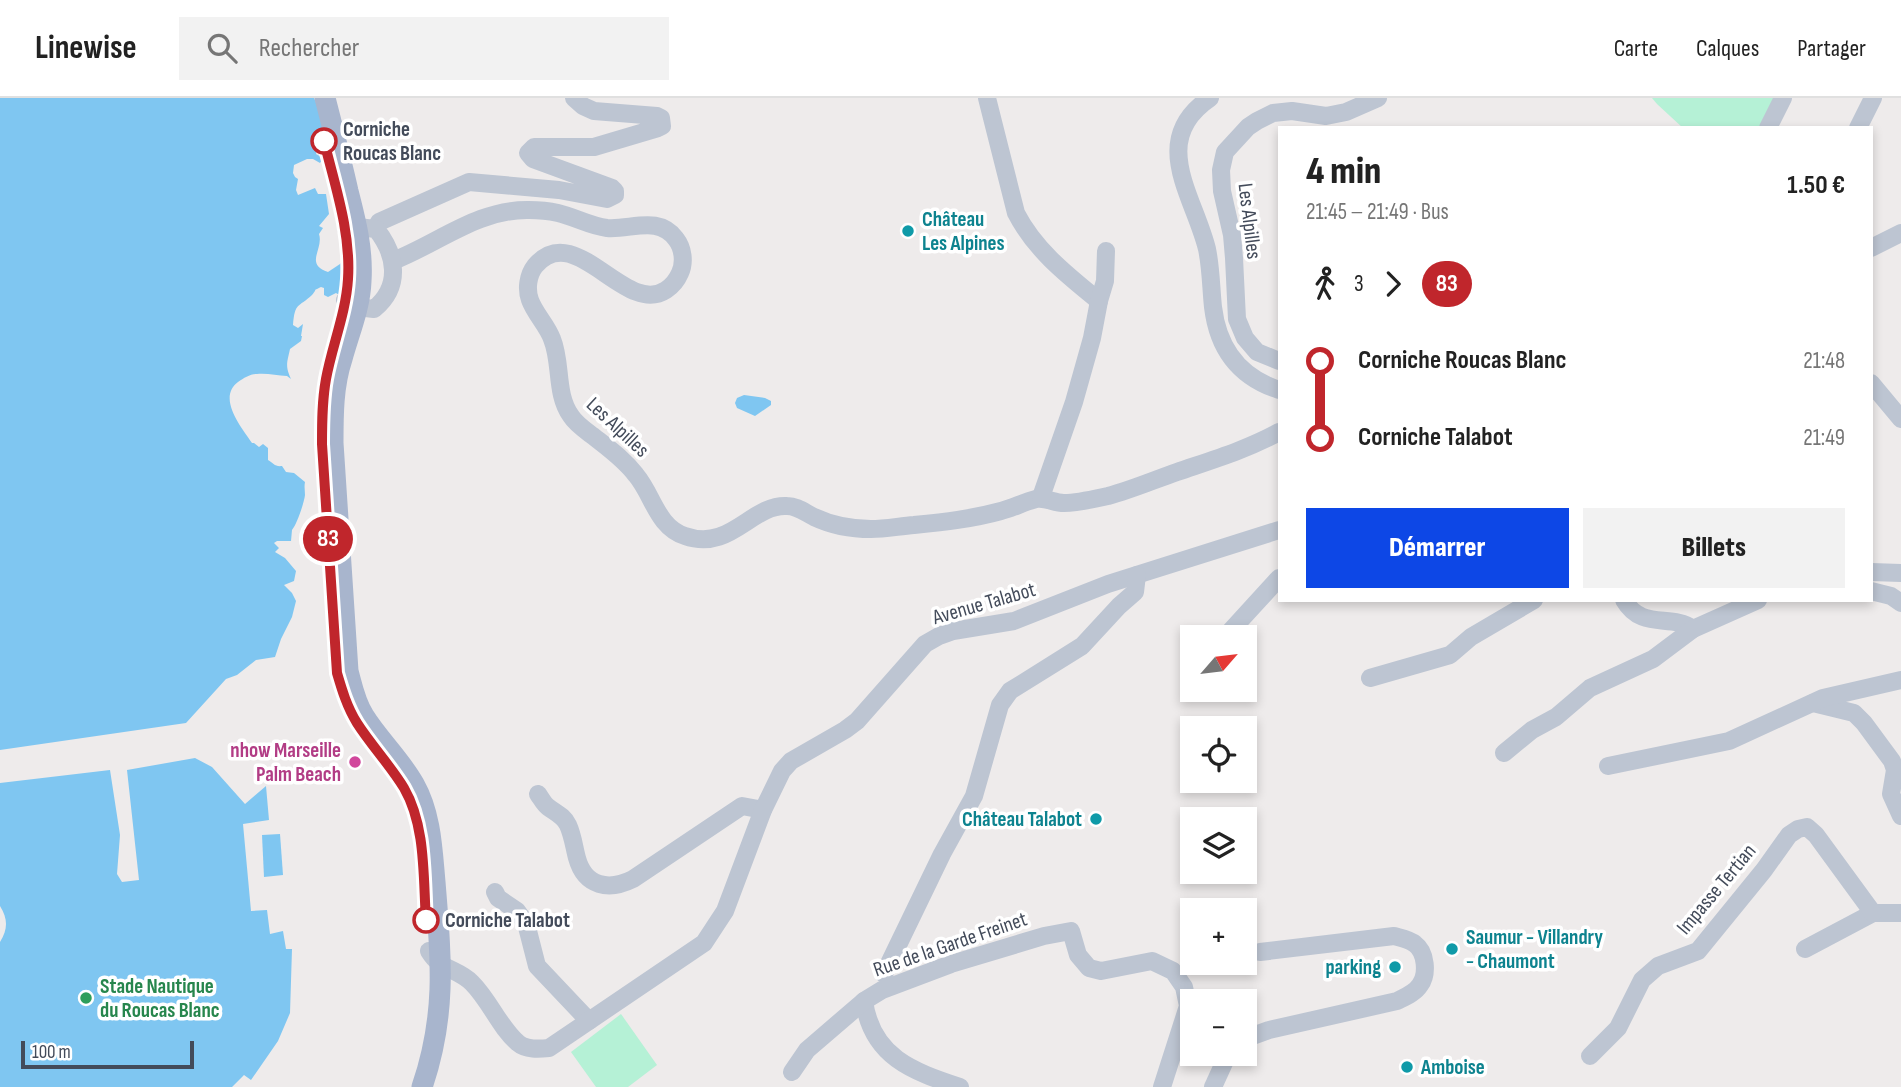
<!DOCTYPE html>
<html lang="fr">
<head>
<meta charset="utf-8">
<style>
	:root { --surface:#fff; --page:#f2f2f2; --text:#222; --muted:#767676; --line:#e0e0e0; --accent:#0d47e6 }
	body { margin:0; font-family:"Sofia Sans Condensed",sans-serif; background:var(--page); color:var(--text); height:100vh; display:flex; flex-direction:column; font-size:26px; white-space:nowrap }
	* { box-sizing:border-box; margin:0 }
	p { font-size:23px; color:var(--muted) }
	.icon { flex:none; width:38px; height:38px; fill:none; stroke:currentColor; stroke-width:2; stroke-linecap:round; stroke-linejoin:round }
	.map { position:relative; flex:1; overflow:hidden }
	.drawer { position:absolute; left:1278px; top:28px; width:595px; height:476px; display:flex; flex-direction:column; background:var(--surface); border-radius:0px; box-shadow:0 4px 10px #0003 }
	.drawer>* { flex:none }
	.badge { padding:0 14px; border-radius:23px; font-size:24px; line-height:46px }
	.needle { width:46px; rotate:62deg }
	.fabs { position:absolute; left:1180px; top:527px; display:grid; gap:14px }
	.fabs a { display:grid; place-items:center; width:77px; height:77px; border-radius:0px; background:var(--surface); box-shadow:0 4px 10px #0003; font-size:35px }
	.scale { position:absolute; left:21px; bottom:18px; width:173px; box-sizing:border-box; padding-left:7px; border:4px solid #434b5a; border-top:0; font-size:19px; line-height:24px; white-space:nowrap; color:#434b5a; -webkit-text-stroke:5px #fff; paint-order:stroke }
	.map>.badge { position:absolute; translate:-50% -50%; box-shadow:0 0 0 4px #fff }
	.legs { display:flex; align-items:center; gap:10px; height:77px; padding:0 28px; font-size:23px }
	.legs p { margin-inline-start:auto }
	.head { display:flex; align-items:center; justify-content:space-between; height:119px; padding:0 28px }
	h1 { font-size:38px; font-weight:800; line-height:52px }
	.primary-button { display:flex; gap:14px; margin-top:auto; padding:14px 28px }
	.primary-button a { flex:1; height:80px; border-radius:0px; background:var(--accent); color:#fff; font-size:28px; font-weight:800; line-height:80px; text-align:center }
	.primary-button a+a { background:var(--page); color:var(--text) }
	ul { padding:0 28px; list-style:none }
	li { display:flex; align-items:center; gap:24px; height:77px; font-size:26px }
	li i { display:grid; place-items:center; width:10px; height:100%; margin:0 9px; background:currentColor }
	li i::after { content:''; width:18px; height:18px; margin:-9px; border:5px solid; border-radius:50%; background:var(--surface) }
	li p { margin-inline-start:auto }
	li:first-child i { background:linear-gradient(#0000 50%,currentColor 0) }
	li:last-child i { background:linear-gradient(currentColor 50%,#0000 0) }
	header { display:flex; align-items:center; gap:42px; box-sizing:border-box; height:98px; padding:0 35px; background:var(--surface); border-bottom:2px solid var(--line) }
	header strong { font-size:33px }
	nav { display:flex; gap:38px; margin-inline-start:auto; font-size:24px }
	.search { width:490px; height:63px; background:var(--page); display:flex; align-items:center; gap:18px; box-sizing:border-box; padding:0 24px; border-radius:0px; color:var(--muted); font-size:26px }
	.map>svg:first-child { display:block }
</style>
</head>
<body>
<header>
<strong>Linewise</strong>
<div class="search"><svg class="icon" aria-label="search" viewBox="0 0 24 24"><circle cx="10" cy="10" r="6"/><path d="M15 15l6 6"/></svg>Rechercher</div>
<nav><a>Carte</a><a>Calques</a><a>Partager</a></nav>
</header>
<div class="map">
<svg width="1901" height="989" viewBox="0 0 1901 989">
	<rect width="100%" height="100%" fill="#eeebeb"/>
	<g fill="#b5f1d6">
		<polygon points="1652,0 1776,0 1761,30 1683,30 1657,6"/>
		<polygon points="621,916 657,967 628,989 596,989 571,954"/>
	</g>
	<g fill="#7fc6f1">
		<path d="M 0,0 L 314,0 L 324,23 L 316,56 L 323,60 L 320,65 L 313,61 L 307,61 L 294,67 L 293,75 L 295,79 L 298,81 L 296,92 L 298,97 L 315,90 L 318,96 L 326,96 L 329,116 L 319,128 L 323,130 L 319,136 C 324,151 304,166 328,174 L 340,166 L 346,159 L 352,174 L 344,200 L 336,195 L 328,199 L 324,197 L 324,190 L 321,189 C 311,194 319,189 312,197 C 298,210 295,204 293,227 L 298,230 L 303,226 L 301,238 L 302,238 L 301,243 L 290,251 C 287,265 285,268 291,281 L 287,278 C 277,278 268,275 257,276 C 250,276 244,280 238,284 C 217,300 241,329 252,345 L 254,345 L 259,349 L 263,346 L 268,350 L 268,362 C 273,365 275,369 282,368 L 286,374 L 294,375 L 305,384 C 304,389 305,393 305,397 C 304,405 297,426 292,432 L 291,443 L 277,443 L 274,445 L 279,450 L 275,454 L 285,460 L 296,473 L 294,483 L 284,487 L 292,495 L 296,503 L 292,519 L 281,541 L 275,559 L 256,562 L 237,577 L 226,581 L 186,625 L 0,652 Z"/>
		<polygon points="744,297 765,300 771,303 771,307 755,318 737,310 735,305 737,300"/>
		<path d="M 195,660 L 212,669 L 245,706 L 266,688 L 269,722 L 243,726 L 251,813 L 267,812 L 270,836 L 283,833 L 286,851 L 292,851 L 290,915 L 278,943 L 251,982 L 244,977 L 232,989 L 0,989 L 0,844 C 8,831 8,821 0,808 L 0,685 L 110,672 L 120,737 L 117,776 L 122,784 L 139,782 L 127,672 Z"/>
		<polygon points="280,736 283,777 264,779 262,737"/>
	</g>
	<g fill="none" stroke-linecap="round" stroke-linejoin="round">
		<g stroke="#bdc5d2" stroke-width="18">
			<path d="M 987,0 L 1016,115 C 1035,152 1067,177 1099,203"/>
			<path d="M 1210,0 C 1148,42 1194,98 1207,151 C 1211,170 1211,190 1213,209 C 1218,251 1239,279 1279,292"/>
			<polyline points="1768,30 1783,0"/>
			<polyline points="1858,30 1873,0"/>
			<polyline points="376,131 379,124 469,84 559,92 607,101 615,97 615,93 612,90 533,61 528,55 534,49 594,49 658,30 662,28 661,20 657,18 594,13 583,8 574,0"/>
			<polyline points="1871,150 1901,135"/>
			<path d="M 393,163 C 439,145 478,111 529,112 C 538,112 549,113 558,115 C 575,119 590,128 607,130 C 631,132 659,117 676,141 C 683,150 685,164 680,175 C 677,182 672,188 666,192 C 625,219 575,120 535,168 C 528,177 526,191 530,202 C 535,216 547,227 552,241 C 562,265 555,296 571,318 C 576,326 585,332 593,338 C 608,350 624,361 636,377 C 653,397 657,429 685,438 C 731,454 751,406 787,408 C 797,408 804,414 814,419 C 831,427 851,431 871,431 C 885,431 900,428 914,427 C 944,424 972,421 1001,413 C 1013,410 1024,404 1036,401 C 1045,399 1054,405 1064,405 C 1078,405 1094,401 1108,398 C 1131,392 1154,382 1177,374 C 1212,362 1246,352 1279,334"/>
			<path d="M 345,202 L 357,209 L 374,211 C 402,188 396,156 376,131 L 357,129 L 346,131"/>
			<polyline points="1279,263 1257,254 1245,240 1237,221 1234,160 1232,137 1222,93 1221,72 1225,54 1248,29 1257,23 1273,15 1292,13 1326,18 1346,14 1378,0"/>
			<polyline points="1871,285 1901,321"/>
			<polyline points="1041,399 1074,304 1092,240 1099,203 1105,183 1106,153"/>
			<polyline points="1871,474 1901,475"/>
			<polyline points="1871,493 1891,498 1901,505"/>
			<path d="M 1624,502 C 1642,533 1671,515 1693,531"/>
			<polyline points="1225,539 1279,480"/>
			<polyline points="1370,580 1450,557 1471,539 1534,502"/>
			<polyline points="1813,605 1854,615 1864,625 1892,663 1895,672 1891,696 1901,718"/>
			<polyline points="1504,655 1532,632 1556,619 1590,590 1653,561 1693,531 1758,502"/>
			<polyline points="1608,668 1729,643 1823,600 1901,582"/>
			<path d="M 538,696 C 541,700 544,706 548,709 C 556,715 564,718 568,727 C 573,738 574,749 577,760 C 585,789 609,793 633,781 L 742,708 L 763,712"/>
			<polyline points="495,794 498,800 517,813 522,820 527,829 537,868 589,923"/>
			<polyline points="1805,851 1873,815 1901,815"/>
			<path d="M 429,853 C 441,873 457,870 472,885 C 490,903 500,930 518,945 C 526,952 539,951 549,950 L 704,845 L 725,813 L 763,712 L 782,673 L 791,663 L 845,632 L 857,623 L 925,546 L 939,538 L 953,533 L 1014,523 L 1108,486 L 1279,432"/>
			<polyline points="884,876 942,756 974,698 1000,607 1010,593 1082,548 1119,508 1135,494 1137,477"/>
			<path d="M 864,903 C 872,959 912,973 960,989"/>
			<path d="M 1244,941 L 1269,932 L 1397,903 C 1405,899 1415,895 1420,887 C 1428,876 1426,854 1415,846 C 1409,841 1401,840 1394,838 L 1260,854"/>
			<polyline points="1590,958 1618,930 1642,882 1658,868 1698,853 1764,772 1789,737 1798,731 1807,729 1816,737 1873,815"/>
			<polyline points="792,974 807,952 864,903 882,892 951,866 1044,838 1071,833 1078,857 1089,870 1101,873 1152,863 1173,873 1184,889 1188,908 1162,989"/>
			<polyline points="1213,989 1228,956"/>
		</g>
		<path stroke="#a8b5cd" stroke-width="21" d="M 325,0 C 333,31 341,62 348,93 C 356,124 363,152 361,183 C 360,210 349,235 342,261 C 333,288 333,317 333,345 L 348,573 C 352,588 355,604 364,618 C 379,642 400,661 414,686 C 431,716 432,751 435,784 C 441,859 447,916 422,989"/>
	</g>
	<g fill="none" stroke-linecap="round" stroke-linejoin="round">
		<defs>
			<path id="line-1" d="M 324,43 C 335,88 351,134 348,181 C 346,215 332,248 326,281 C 322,303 322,324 322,346 L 337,575 C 342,592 347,609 357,625 C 371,647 390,667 404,690 C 426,728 423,779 426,822"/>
		</defs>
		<use href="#line-1" stroke="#fff" stroke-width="16"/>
		<use href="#line-1" stroke="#c0262c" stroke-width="10"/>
	</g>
	<g fill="#fff" stroke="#c0262c" stroke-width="3.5">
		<circle cx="324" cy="43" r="12"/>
		<circle cx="426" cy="822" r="12"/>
	</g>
	<g fill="#0f9aa8" stroke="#fff" stroke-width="2.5">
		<circle cx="908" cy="133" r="7"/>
		<circle cx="1096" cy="721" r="7"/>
		<circle cx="1452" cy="851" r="7"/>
		<circle cx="1395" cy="869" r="7"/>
		<circle cx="1407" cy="969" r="7"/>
	</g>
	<circle fill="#d1479c" stroke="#fff" stroke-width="2.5" cx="355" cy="664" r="7"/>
	<circle fill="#2e9e5b" stroke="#fff" stroke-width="2.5" cx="86" cy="900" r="7"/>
	<g text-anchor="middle" stroke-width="7" stroke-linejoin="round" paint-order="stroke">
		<g font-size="21" font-weight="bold" fill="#434b5a" stroke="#fff" text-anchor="start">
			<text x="343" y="38">Corniche<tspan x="343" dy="24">Roucas Blanc</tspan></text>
			<text x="445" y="829">Corniche Talabot</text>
		</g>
		<g font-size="21" font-weight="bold" fill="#0d838f" stroke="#fff" text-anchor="start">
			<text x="922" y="128">Château<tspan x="922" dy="24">Les Alpines</tspan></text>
			<text x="1082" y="728" text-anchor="end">Château Talabot</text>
			<text x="1466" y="846">Saumur - Villandry<tspan x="1466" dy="24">- Chaumont</tspan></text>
			<text x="1381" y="876" text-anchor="end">parking</text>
			<text x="1421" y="976">Amboise</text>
		</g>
		<g font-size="21" fill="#434b5a" stroke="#fff">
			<text transform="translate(1250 123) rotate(83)" y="7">Les Alpilles</text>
			<text transform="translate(618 329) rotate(43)" y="7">Les Alpilles</text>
			<text transform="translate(984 505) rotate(-16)" y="7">Avenue Talabot</text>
			<text transform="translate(1716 791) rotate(-50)" y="7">Impasse Tertian</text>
			<text transform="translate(950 846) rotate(-19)" y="7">Rue de la Garde Freinet</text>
		</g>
		<g font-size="21" font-weight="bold" fill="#b23c85" stroke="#fff" text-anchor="end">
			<text x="341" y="659">nhow Marseille<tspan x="341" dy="24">Palm Beach</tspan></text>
		</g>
		<g font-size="21" font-weight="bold" fill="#27864d" stroke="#fff" text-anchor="start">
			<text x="100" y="895">Stade Nautique<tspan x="100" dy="24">du Roucas Blanc</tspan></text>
		</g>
	</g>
</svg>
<div class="fabs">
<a><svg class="needle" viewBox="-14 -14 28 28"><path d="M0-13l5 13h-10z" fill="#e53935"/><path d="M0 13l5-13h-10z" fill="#767676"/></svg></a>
<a><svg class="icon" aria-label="locate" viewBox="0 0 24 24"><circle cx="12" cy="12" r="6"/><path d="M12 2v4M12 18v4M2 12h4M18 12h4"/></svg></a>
<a><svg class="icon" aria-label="layers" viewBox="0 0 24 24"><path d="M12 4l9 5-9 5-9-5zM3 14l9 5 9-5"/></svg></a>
<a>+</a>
<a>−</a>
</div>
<div class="scale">100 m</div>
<b class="badge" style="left:328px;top:441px;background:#c0262c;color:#fff">83</b>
<section class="drawer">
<div class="head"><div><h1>4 min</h1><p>21:45 – 21:49 · Bus</p></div><b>1.50 €</b></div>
<div class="legs"><svg class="icon" aria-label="walk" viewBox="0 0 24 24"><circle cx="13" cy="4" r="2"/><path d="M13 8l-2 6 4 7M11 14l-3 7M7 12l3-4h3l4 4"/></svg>3<svg class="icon" aria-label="forward" viewBox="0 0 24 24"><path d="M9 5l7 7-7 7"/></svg><b class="badge" style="background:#c0262c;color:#fff">83</b></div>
<ul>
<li><i style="color:#c0262c"></i><b>Corniche Roucas Blanc</b><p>21:48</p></li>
<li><i style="color:#c0262c"></i><b>Corniche Talabot</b><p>21:49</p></li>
</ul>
<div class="primary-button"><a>Démarrer</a><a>Billets</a></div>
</section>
</div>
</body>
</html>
